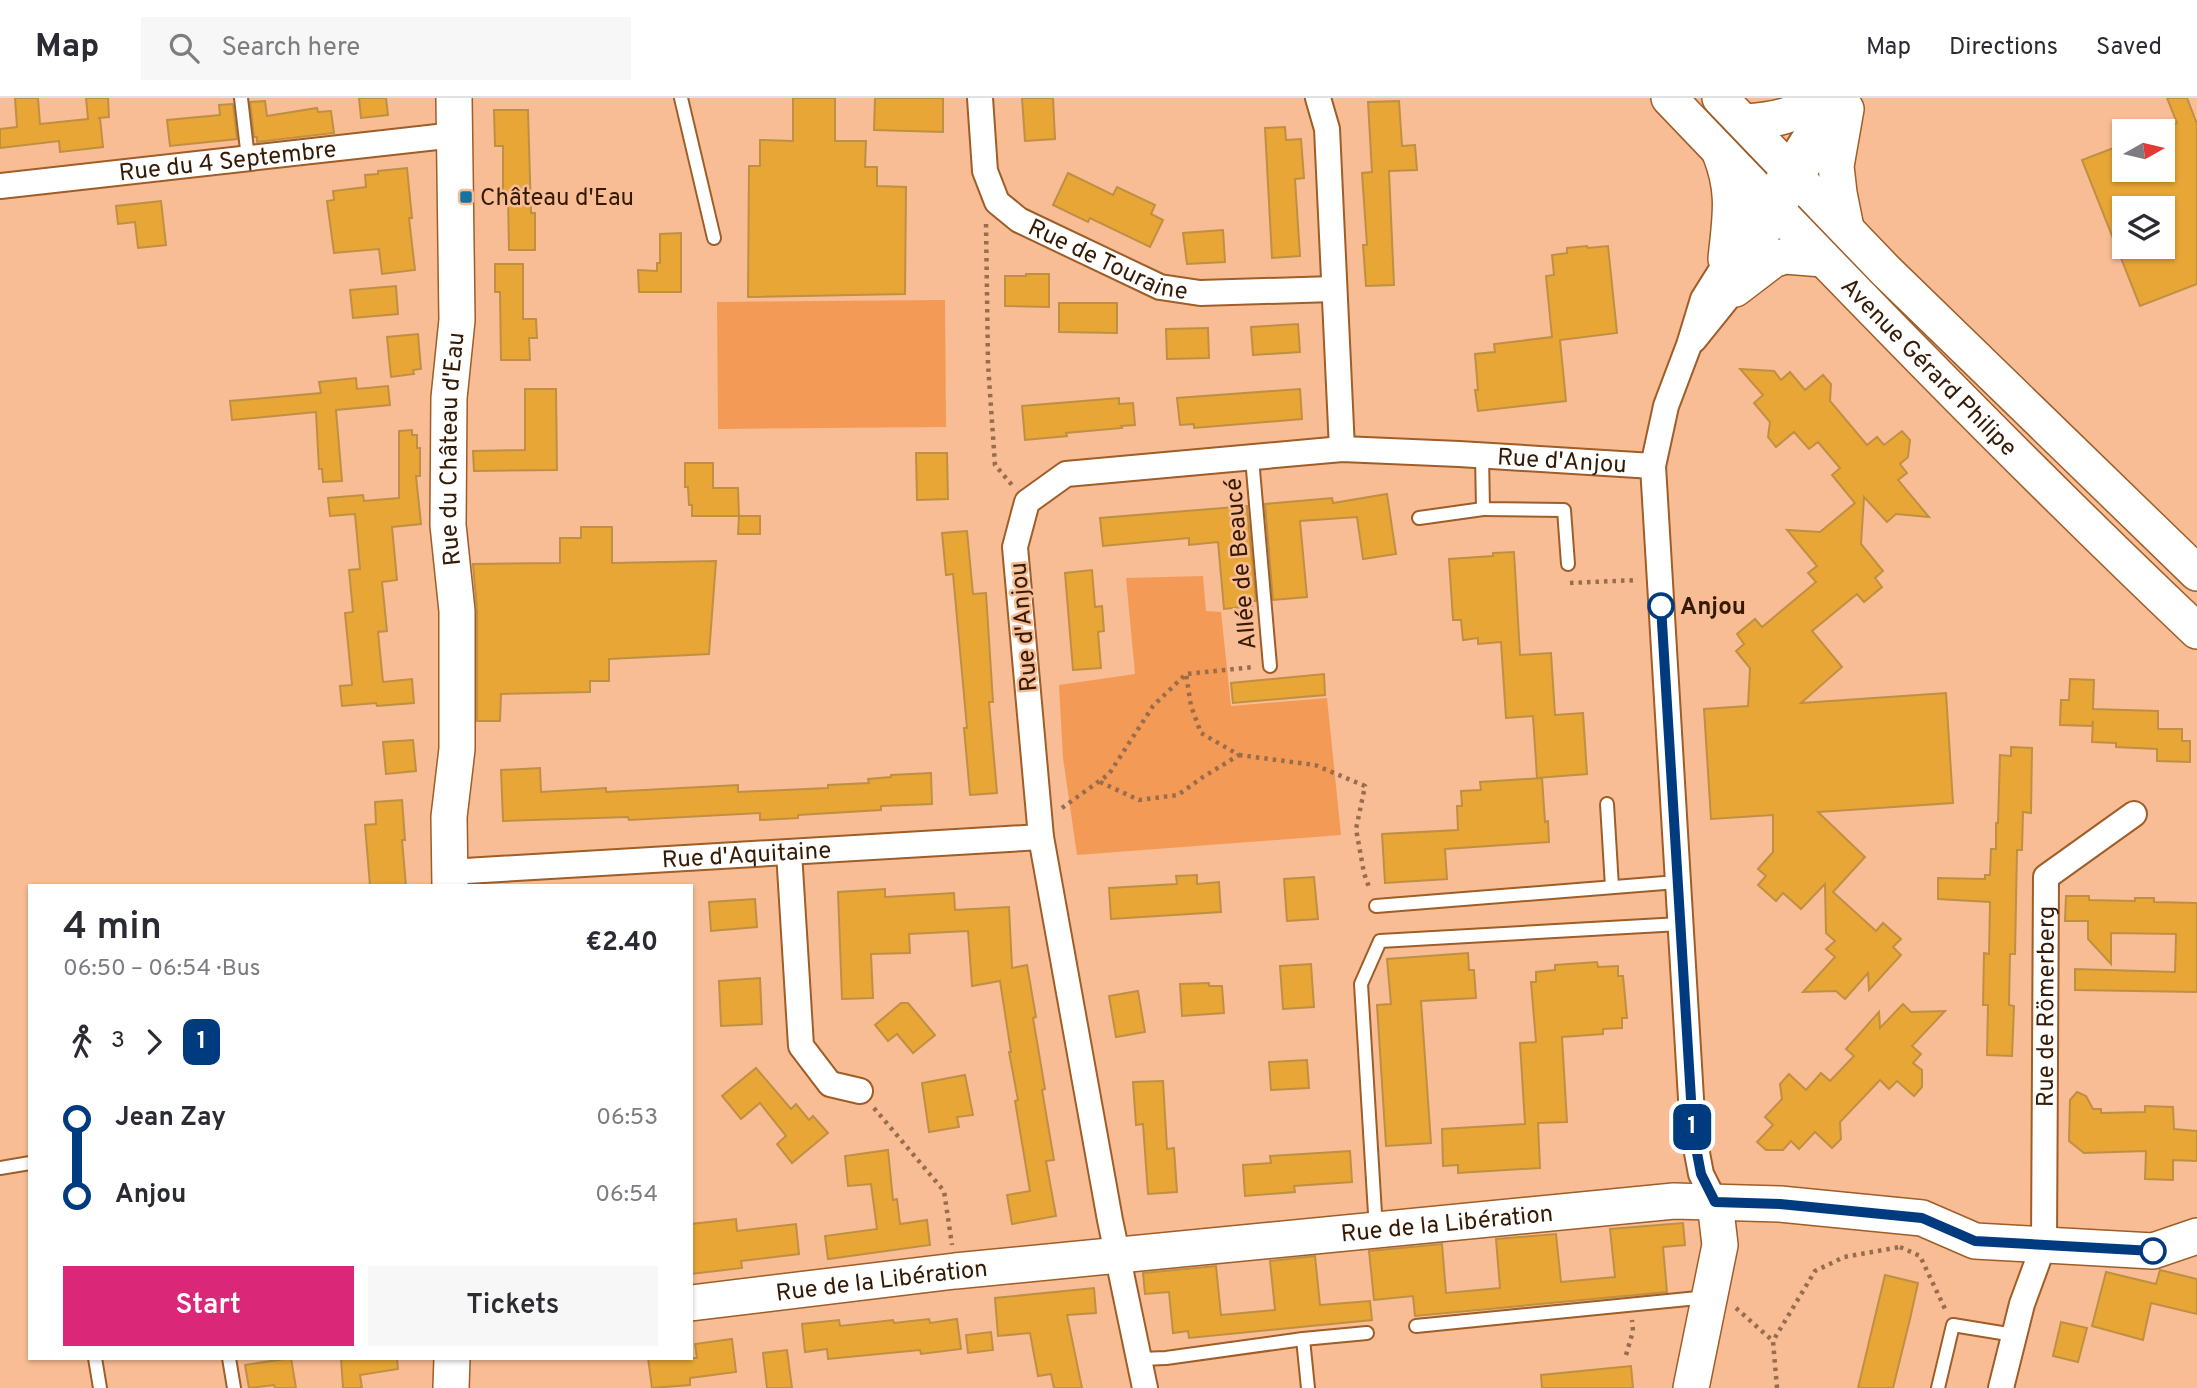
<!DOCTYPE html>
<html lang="en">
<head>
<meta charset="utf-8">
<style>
	:root { --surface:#fff; --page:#f7f7f7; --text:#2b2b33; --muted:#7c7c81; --line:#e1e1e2; --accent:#db2777 }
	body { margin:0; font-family:Overpass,sans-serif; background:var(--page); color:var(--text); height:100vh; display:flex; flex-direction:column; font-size:26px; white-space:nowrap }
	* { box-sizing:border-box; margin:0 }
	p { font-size:23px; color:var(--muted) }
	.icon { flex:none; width:38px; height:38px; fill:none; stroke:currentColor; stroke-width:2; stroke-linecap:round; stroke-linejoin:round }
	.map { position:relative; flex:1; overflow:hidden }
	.sheet { position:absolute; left:28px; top:786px; width:665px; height:476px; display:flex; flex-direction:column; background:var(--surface); border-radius:0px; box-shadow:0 2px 5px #0004 }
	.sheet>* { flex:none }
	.badge { padding:0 14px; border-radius:10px; font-size:24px; line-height:46px }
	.needle { width:46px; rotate:82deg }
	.fabs { position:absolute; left:2112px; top:21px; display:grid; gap:14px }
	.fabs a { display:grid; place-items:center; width:63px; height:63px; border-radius:0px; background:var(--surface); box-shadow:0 2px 5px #0004; font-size:35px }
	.map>.badge { position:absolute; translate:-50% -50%; box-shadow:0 0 0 4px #fff }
	.legs { display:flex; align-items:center; gap:10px; height:77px; padding:0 35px; font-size:23px }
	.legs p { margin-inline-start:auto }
	.overview { display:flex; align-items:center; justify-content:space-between; height:119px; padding:0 35px }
	h1 { font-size:38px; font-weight:600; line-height:52px }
	.button { display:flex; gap:14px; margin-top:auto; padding:14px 35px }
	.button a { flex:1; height:80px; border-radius:0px; background:var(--accent); color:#fff; font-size:28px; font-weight:600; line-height:80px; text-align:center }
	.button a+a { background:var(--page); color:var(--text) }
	ul { padding:0 35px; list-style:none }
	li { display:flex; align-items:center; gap:24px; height:77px; font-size:26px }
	li i { display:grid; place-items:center; width:10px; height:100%; margin:0 9px; background:currentColor }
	li i::after { content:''; width:18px; height:18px; margin:-9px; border:5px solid; border-radius:50%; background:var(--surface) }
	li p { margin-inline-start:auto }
	li:first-child i { background:linear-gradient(#0000 50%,currentColor 0) }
	li:last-child i { background:linear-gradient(currentColor 50%,#0000 0) }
	header { display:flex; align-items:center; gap:42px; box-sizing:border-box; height:98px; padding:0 35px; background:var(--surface); border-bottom:2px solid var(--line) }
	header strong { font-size:33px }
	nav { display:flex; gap:38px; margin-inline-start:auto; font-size:24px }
	.search { width:490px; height:63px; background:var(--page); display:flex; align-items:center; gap:18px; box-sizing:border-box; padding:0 24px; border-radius:0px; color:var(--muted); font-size:26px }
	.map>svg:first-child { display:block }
</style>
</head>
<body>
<header>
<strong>Map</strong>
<div class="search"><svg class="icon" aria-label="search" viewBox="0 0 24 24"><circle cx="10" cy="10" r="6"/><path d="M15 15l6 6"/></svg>Search here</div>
<nav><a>Map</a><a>Directions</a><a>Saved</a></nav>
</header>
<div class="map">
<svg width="2197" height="1290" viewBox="0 0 2197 1290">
	<rect width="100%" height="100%" fill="#f8bd94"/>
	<g fill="#f39a56">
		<polygon points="945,202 946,329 718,331 717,204"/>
		<polygon points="1203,478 1206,513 1221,514 1231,608 1327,600 1341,737 1077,757 1063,660 1059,587 1135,576 1126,480"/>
	</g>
	<g fill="#e8a636" stroke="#bf8f43" stroke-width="2" fill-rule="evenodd">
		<polygon points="15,0 38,0 40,26 88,21 86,0 108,0 109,19 98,20 100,20 103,49 60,54 59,43 0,50 0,31 17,29"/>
		<polygon points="359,0 386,0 388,17 361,20"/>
		<polygon points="793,0 835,0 835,43 866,43 865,69 877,69 877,88 906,89 905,196 748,199 749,68 760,68 760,42 793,43"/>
		<polygon points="875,0 943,0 943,34 874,32"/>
		<polygon points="1022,0 1053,0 1055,41 1025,43"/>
		<path d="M 2167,0 L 2187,0 L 2197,26 L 2197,186 L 2140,208 L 2082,62 L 2124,46 L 2124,72 L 2163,72 L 2163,31 L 2177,25 ZM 2124,110 L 2163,110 L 2163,149 L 2124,149 Z"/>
		<polygon points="265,3 267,18 317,10 318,14 331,13 334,35 257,44 257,39 254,39 250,4"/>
		<polygon points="1399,3 1402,48 1415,47 1417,72 1389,73 1394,187 1366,188 1363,147 1367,147 1362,75 1372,74 1368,4"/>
		<polygon points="233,6 237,41 170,48 167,22 220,17 219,7"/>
		<polygon points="494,12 528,12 531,115 535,115 535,152 509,152 508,99 503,99 503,48 495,48"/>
		<polygon points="1285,29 1286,42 1301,41 1304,80 1295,81 1300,158 1272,160 1265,30"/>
		<polygon points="407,70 412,120 409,120 415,172 382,176 379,151 334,155 327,103 334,102 333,93 366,89 365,77 378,76 378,73"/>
		<polygon points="1068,75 1113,97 1117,89 1155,107 1151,116 1163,122 1150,149 1090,120 1088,124 1053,107"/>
		<polygon points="161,103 166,147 138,150 135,124 118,126 116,108"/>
		<polygon points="1223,132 1225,164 1187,166 1183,135"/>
		<polygon points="681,135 681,194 639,194 638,172 657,173 657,165 660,165 660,136"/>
		<polygon points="1587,148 1588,150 1608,148 1617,235 1560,242 1566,303 1478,313 1475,292 1478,292 1475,256 1495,254 1494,246 1552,239 1546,178 1554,177 1552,157 1567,155 1567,150"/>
		<polygon points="495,166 523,166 523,221 536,221 537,240 529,240 530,262 501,262 500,194 495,194"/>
		<polygon points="1026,176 1049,176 1049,209 1005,208 1005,178 1026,178"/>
		<polygon points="396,188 398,216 353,220 350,192"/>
		<polygon points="1059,205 1117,205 1117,235 1059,234"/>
		<polygon points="1298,226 1300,254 1253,257 1251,229"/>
		<polygon points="1208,230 1209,260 1167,261 1166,231"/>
		<polygon points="418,236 421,271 413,272 414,276 391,279 387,239"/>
		<polygon points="1740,271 1774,273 1781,282 1790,274 1805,292 1823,277 1831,286 1830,303 1867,347 1877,339 1884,347 1902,333 1910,342 1908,359 1900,366 1907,375 1898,382 1929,419 1896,416 1887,424 1864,399 1861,446 1883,473 1875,480 1882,489 1864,504 1857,496 1812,533 1842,569 1801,605 1946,595 1953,705 1818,714 1865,759 1833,794 1876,833 1883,825 1901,841 1893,849 1901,857 1869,892 1868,875 1845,901 1836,893 1803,894 1835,859 1826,851 1835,843 1826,835 1825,786 1801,811 1783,795 1776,803 1758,787 1766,778 1758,771 1773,754 1773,717 1711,721 1704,611 1748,608 1750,570 1736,553 1744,546 1737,536 1755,521 1762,529 1816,484 1808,475 1817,468 1787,432 1820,434 1855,405 1832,377 1840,370 1818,344 1809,351 1794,334 1776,349 1768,339 1770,324 1754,305 1763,297"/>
		<polygon points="356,280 357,291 388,288 390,307 336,312 342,383 323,384 322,371 319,371 316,314 232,322 230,303 321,295 319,284"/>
		<polygon points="525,291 556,291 557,372 474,373 473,353 525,352"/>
		<polygon points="1300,291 1302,321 1194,330 1194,326 1180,327 1177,300"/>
		<polygon points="1119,300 1119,306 1133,305 1135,327 1121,328 1122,330 1066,335 1067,338 1025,342 1022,308"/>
		<polygon points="412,332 412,337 417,337 417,350 420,350 420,378 416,378 421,426 392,429 397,482 382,484 387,533 378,534 383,584 412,581 414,605 377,608 376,605 342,608 340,588 352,587 345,515 353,514 349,472 360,471 355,416 330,418 328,400 363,397 364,403 399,400 399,333"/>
		<polygon points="916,355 947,355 948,401 917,402"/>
		<polygon points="685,365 713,365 713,390 738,390 739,418 692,418 692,407 689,407 688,389 685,389"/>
		<polygon points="1387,396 1396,456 1363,461 1357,419 1300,423 1307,499 1273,502 1265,406 1332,400 1333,405"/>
		<polygon points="1247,408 1256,503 1251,503 1252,508 1224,511 1218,444 1189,447 1189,440 1103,448 1100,420"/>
		<polygon points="739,418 760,418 760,436 738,436"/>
		<polygon points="581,429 612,429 612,465 716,463 709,556 609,561 609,583 590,583 590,594 501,596 500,623 477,623 477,513 473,466 560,465 560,440 581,440"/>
		<polygon points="967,433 973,496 986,495 993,604 989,604 997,695 970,697 964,630 967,630 953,476 946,477 942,435"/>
		<polygon points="1514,454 1520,557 1551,555 1555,617 1583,615 1587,676 1537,680 1533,618 1506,620 1501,544 1478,546 1478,540 1463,542 1461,522 1453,522 1449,461 1493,458 1493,455"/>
		<polygon points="1092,472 1095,509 1102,508 1104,533 1098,534 1101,570 1073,572 1065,475"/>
		<polygon points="1324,576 1325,597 1233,605 1231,585"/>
		<polygon points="2070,581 2094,582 2093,611 2158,613 2158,631 2182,631 2182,643 2190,643 2190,664 2157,663 2157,651 2116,649 2116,645 2092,644 2093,623 2092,628 2060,627 2061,602 2069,602"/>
		<polygon points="413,642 416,673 386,676 383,644"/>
		<polygon points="2011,649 2032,650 2031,715 2023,714 2022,752 2017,752 2015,856 2010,856 2009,907 2014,908 2012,958 1987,957 1988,907 1983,907 1984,855 1989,856 1990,804 1938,801 1938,780 1985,781 1985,777 1990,777 1991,751 1996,751 1996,725 1998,725 2000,657 2011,658"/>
		<polygon points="540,670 541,694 606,690 606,694 738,687 738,694 828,690 828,687 869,685 868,681 891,679 891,677 931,675 932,706 881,708 881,712 798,717 798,720 760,722 760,715 629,722 628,719 503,723 501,672"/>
		<polygon points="1542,680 1545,724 1548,723 1549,744 1445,751 1447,781 1385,785 1382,736 1458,732 1457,708 1462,708 1461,693 1481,692 1480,684"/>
		<polygon points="402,702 405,742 402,742 406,788 370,788 365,727 376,726 375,704"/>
		<polygon points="1197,777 1197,786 1219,784 1221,814 1111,821 1109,790 1177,786 1176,778"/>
		<polygon points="1314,779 1318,821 1287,823 1284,781"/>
		<polygon points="885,791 885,799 954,795 955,812 1009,809 1012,870 1027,867 1036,919 1033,920 1045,991 1042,992 1054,1062 1046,1063 1056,1118 1012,1126 1007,1097 1030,1093 1015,1003 1018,1002 1009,954 1011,954 1000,883 972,888 968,833 909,836 910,855 871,856 873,900 842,901 838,794"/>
		<polygon points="2066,798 2089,798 2089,802 2135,803 2135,800 2154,800 2154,804 2197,805 2197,894 2075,892 2075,871 2175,874 2176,836 2111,835 2111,866 2088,841 2088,823 2065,823"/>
		<polygon points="755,801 757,829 711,833 709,804"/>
		<polygon points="1468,855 1469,872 1474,872 1476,900 1421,903 1431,1045 1386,1048 1377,907 1391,906 1387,861"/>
		<polygon points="1597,864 1598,869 1618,868 1618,878 1623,878 1627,920 1622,920 1622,930 1603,931 1603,936 1562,939 1567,1024 1538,1025 1540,1070 1458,1075 1458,1067 1443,1068 1442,1031 1525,1026 1520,945 1536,944 1531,884 1536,884 1536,874 1555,872 1555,867"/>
		<polygon points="1311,866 1314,909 1283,911 1280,868"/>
		<polygon points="760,880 762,926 721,928 719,883"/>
		<polygon points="1209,885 1209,888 1222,888 1224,915 1182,918 1180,886"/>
		<polygon points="1138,893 1145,934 1116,939 1109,898"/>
		<polygon points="901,905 908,905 935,937 913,955 897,936 888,943 875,927"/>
		<polygon points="1903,906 1911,914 1945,913 1912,948 1921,956 1913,965 1922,972 1922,989 1914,998 1897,983 1889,991 1880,982 1840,1024 1841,1041 1832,1050 1815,1034 1799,1051 1791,1043 1783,1052 1766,1052 1757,1044 1773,1027 1765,1019 1782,1001 1780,986 1789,976 1806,992 1821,975 1830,983 1854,958 1846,951 1879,914 1880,930"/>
		<polygon points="1307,962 1309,990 1271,992 1269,964"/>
		<polygon points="756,970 791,1011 796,1006 809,1022 813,1018 828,1035 792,1065 777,1046 786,1038 760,1005 741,1021 722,998"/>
		<polygon points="965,977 973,1017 957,1019 959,1029 929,1034 922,985"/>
		<polygon points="1163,983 1167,1051 1174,1050 1177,1094 1148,1096 1143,1026 1136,1027 1133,984"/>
		<polygon points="2077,994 2086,998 2093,1011 2101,1011 2101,1015 2145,1014 2145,1008 2173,1009 2174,1031 2197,1033 2197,1063 2173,1062 2173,1082 2145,1081 2146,1053 2084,1055 2069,1043 2070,1002"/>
		<polygon points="888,1052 893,1102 897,1101 900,1126 927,1122 930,1147 828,1161 825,1138 877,1131 871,1086 848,1088 845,1058"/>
		<polygon points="1350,1053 1352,1084 1294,1088 1295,1094 1245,1098 1243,1067 1271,1065 1270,1058"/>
		<polygon points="736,1121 737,1133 796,1126 799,1156 741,1163 742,1170 691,1176 691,1126"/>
		<polygon points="1683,1125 1685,1147 1663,1149 1667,1194 1415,1218 1413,1198 1374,1202 1369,1153 1442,1146 1446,1195 1500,1190 1496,1141 1556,1136 1561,1184 1615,1179 1610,1131"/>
		<polygon points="1315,1158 1320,1207 1370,1203 1372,1222 1189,1240 1188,1233 1173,1235 1169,1194 1145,1196 1143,1175 1216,1168 1221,1217 1275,1212 1270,1163"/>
		<polygon points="2160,1172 2197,1181 2197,1216 2151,1205 2143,1242 2092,1228 2106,1174 2156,1186"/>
		<polygon points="1885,1177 1918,1185 1910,1221 1893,1290 1858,1290"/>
		<polygon points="1094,1190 1096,1215 1067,1217 1082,1290 1054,1290 1051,1276 1038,1278 1030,1235 998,1238 995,1200"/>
		<polygon points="929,1221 930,1225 957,1221 961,1251 921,1256 920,1252 828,1261 827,1251 805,1254 802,1226 839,1222 840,1228 893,1222 894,1225"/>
		<polygon points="2061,1224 2087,1230 2078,1264 2053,1258"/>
		<polygon points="991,1234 993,1252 968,1255 966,1237"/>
		<polygon points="732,1241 736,1274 690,1280 690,1287 652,1290 648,1260 697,1260 695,1246"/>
		<polygon points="787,1252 792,1290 767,1290 763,1255"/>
		<polygon points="291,1260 296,1290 275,1290 274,1287 249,1290 245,1267"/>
		<polygon points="341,1260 397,1260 398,1271 360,1277 362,1290 343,1290"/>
		<polygon points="1631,1268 1633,1290 1542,1290 1541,1277"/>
	</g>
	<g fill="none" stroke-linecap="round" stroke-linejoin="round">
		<defs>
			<g id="lane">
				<polyline points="241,0 248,60"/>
				<polyline points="681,0 714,140"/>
				<polyline points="1482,358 1483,411 1564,412 1568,466"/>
				<polyline points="1252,360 1270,568"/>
				<polyline points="1419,420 1483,411"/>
				<polyline points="1607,706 1612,789"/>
				<polyline points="1376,808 1677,784"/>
				<polyline points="0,1070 30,1065"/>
				<polyline points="1376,1132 1361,886 1380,843 1680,826"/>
				<polyline points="1416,1228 1708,1199"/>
				<polyline points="1303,1241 1308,1290"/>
				<polyline points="95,1260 100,1290"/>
				<polyline points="229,1260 234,1290"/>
				<polyline points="1140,1261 1166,1260 1303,1241 1367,1235"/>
				<polyline points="1938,1290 1953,1227 2014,1237"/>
			</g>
			<g id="street">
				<path id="s1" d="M 980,0 L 985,73 L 997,104 L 1019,122 L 1160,189 L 1200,195 L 1334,191"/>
				<polyline points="1318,0 1327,31 1342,351"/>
				<path id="s2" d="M 0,88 L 455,37"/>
				<polyline points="1694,242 1735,191 1799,83 1839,21"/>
				<polyline points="789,754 801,948 830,986 860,993"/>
				<path id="s3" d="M 449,774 L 1041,739"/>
				<polyline points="1715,1104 1701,1076 1693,1034 1653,368 1666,308 1689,247 1703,201 1829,0"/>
				<path id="s4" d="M 1145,1290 L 1110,1122 L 1041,739 L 1015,449 L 1027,404 L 1066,376 L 1342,351 L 1459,356 L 1653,368"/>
				<path id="s5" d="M 2001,1290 L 2022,1206 L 2044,1146 L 2046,779 L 2134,716"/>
			</g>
			<g id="secondary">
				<path id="s6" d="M 1669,0 C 1842,181 2016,361 2197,533"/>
				<polyline points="1720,0 1886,173 2197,475"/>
				<polyline points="1846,11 1836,68 1839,95 1846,130"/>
				<path d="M 1744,24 C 1776,22 1794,18 1821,0"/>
				<path d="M 1720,55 C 1736,95 1730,120 1726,161"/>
				<polyline points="1735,191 1773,162 1785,158 1823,161"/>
				<path id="s7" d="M 450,788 L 449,719 L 457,651 L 457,513 L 448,427 L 449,300 L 457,222 L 454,0"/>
				<path id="s8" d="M 691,1205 L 955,1173 L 1674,1103 L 1780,1106 L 1922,1120 L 1975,1143 L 2153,1153 L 2197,1138"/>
				<polyline points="451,1290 452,1260"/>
				<polyline points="1691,1290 1720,1147 1715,1104"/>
			</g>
		</defs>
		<use href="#lane" stroke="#9f5d27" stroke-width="16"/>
		<use href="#street" stroke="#9f5d27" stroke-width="28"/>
		<use href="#secondary" stroke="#9f5d27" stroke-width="38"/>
		<g stroke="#986d4d" stroke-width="4.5" stroke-dasharray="3.5 5" stroke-linecap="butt">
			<polyline points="986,126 988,266 995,367 1012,387"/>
			<polyline points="1570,485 1638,482"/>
			<polyline points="1239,657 1315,667 1365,688 1356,731 1364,775 1370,792"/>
			<polyline points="1100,684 1139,702 1178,697 1203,679 1239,657 1201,635 1191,608 1186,576"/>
			<polyline points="1062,710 1109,676 1153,608 1186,576 1254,569"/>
			<polyline points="874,1010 944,1093 952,1147"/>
			<polyline points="1900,1149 1920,1158 1946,1213"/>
			<polyline points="1736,1210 1773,1243"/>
			<polyline points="1626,1257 1633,1233 1632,1222"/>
			<polyline points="1777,1290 1773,1243 1815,1173 1844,1159 1900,1149 1900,1147"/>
		</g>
		<use href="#lane" stroke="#fff" stroke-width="12"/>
		<use href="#street" stroke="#fff" stroke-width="24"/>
		<use href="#secondary" stroke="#fff" stroke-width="35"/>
	</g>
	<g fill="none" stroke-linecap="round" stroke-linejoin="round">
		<defs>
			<polyline id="line-1" points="1661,508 1693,1034 1701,1076 1715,1104 1780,1106 1922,1120 1975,1143 2153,1153"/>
		</defs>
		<use href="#line-1" stroke="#fff" stroke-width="16"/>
		<use href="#line-1" stroke="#003b80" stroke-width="10"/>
	</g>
	<rect fill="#1474a1" stroke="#f8bd94" stroke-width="2.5" x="459" y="92" width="14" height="14" rx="3.5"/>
	<g fill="#fff" stroke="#003b80" stroke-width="3.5">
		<circle cx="1661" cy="508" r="12"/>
		<circle cx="2153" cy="1153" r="12"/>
	</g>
	<g text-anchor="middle" stroke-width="5" stroke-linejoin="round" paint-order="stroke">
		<g font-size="24" fill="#351a04" stroke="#f8bd94">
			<text dy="8" stroke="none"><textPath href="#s2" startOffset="229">Rue du 4 Septembre</textPath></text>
			<text dy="8" stroke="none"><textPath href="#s1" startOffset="233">Rue de Touraine</textPath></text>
			<text dy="8" stroke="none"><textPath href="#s6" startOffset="374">Avenue Gérard Philipe</textPath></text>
			<text dy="8" stroke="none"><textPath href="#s7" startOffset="438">Rue du Château d'Eau</textPath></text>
			<text dy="8" stroke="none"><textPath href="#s4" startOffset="1444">Rue d'Anjou</textPath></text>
			<text transform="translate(1240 466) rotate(-95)" y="8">Allée de Beaucé</text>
			<text transform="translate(1023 529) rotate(-95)" y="8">Rue d'Anjou</text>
			<text dy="8" stroke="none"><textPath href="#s3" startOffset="298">Rue d'Aquitaine</textPath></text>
			<text dy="8" stroke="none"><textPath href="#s5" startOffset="388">Rue de Römerberg</textPath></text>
			<text dy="8" stroke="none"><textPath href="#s8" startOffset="760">Rue de la Libération</textPath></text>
			<text dy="8" stroke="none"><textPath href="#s8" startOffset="192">Rue de la Libération</textPath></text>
		</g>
		<g font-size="24" fill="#351a04" stroke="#f8bd94" text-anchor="start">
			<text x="480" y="107">Château d'Eau</text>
		</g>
		<g font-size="24" font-weight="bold" fill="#351a04" stroke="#f8bd94" text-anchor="start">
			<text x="1680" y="516">Anjou</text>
		</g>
	</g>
</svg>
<div class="fabs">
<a><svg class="needle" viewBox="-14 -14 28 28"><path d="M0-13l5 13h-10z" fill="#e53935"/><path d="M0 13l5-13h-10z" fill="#7c7c81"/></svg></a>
<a><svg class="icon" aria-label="layers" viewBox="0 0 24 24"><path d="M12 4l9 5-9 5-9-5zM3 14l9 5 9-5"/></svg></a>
</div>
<b class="badge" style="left:1692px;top:1029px;background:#003b80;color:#fff">1</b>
<section class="sheet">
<div class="overview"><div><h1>4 min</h1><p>06:50 – 06:54 · Bus</p></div><b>€2.40</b></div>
<div class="legs"><svg class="icon" aria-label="walk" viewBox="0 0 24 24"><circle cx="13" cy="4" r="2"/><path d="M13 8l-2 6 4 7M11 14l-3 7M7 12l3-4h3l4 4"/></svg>3<svg class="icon" aria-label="forward" viewBox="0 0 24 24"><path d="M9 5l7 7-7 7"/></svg><b class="badge" style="background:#003b80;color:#fff">1</b></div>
<ul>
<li><i style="color:#003b80"></i><b>Jean Zay</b><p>06:53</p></li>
<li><i style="color:#003b80"></i><b>Anjou</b><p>06:54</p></li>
</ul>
<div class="button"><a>Start</a><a>Tickets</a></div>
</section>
</div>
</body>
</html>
